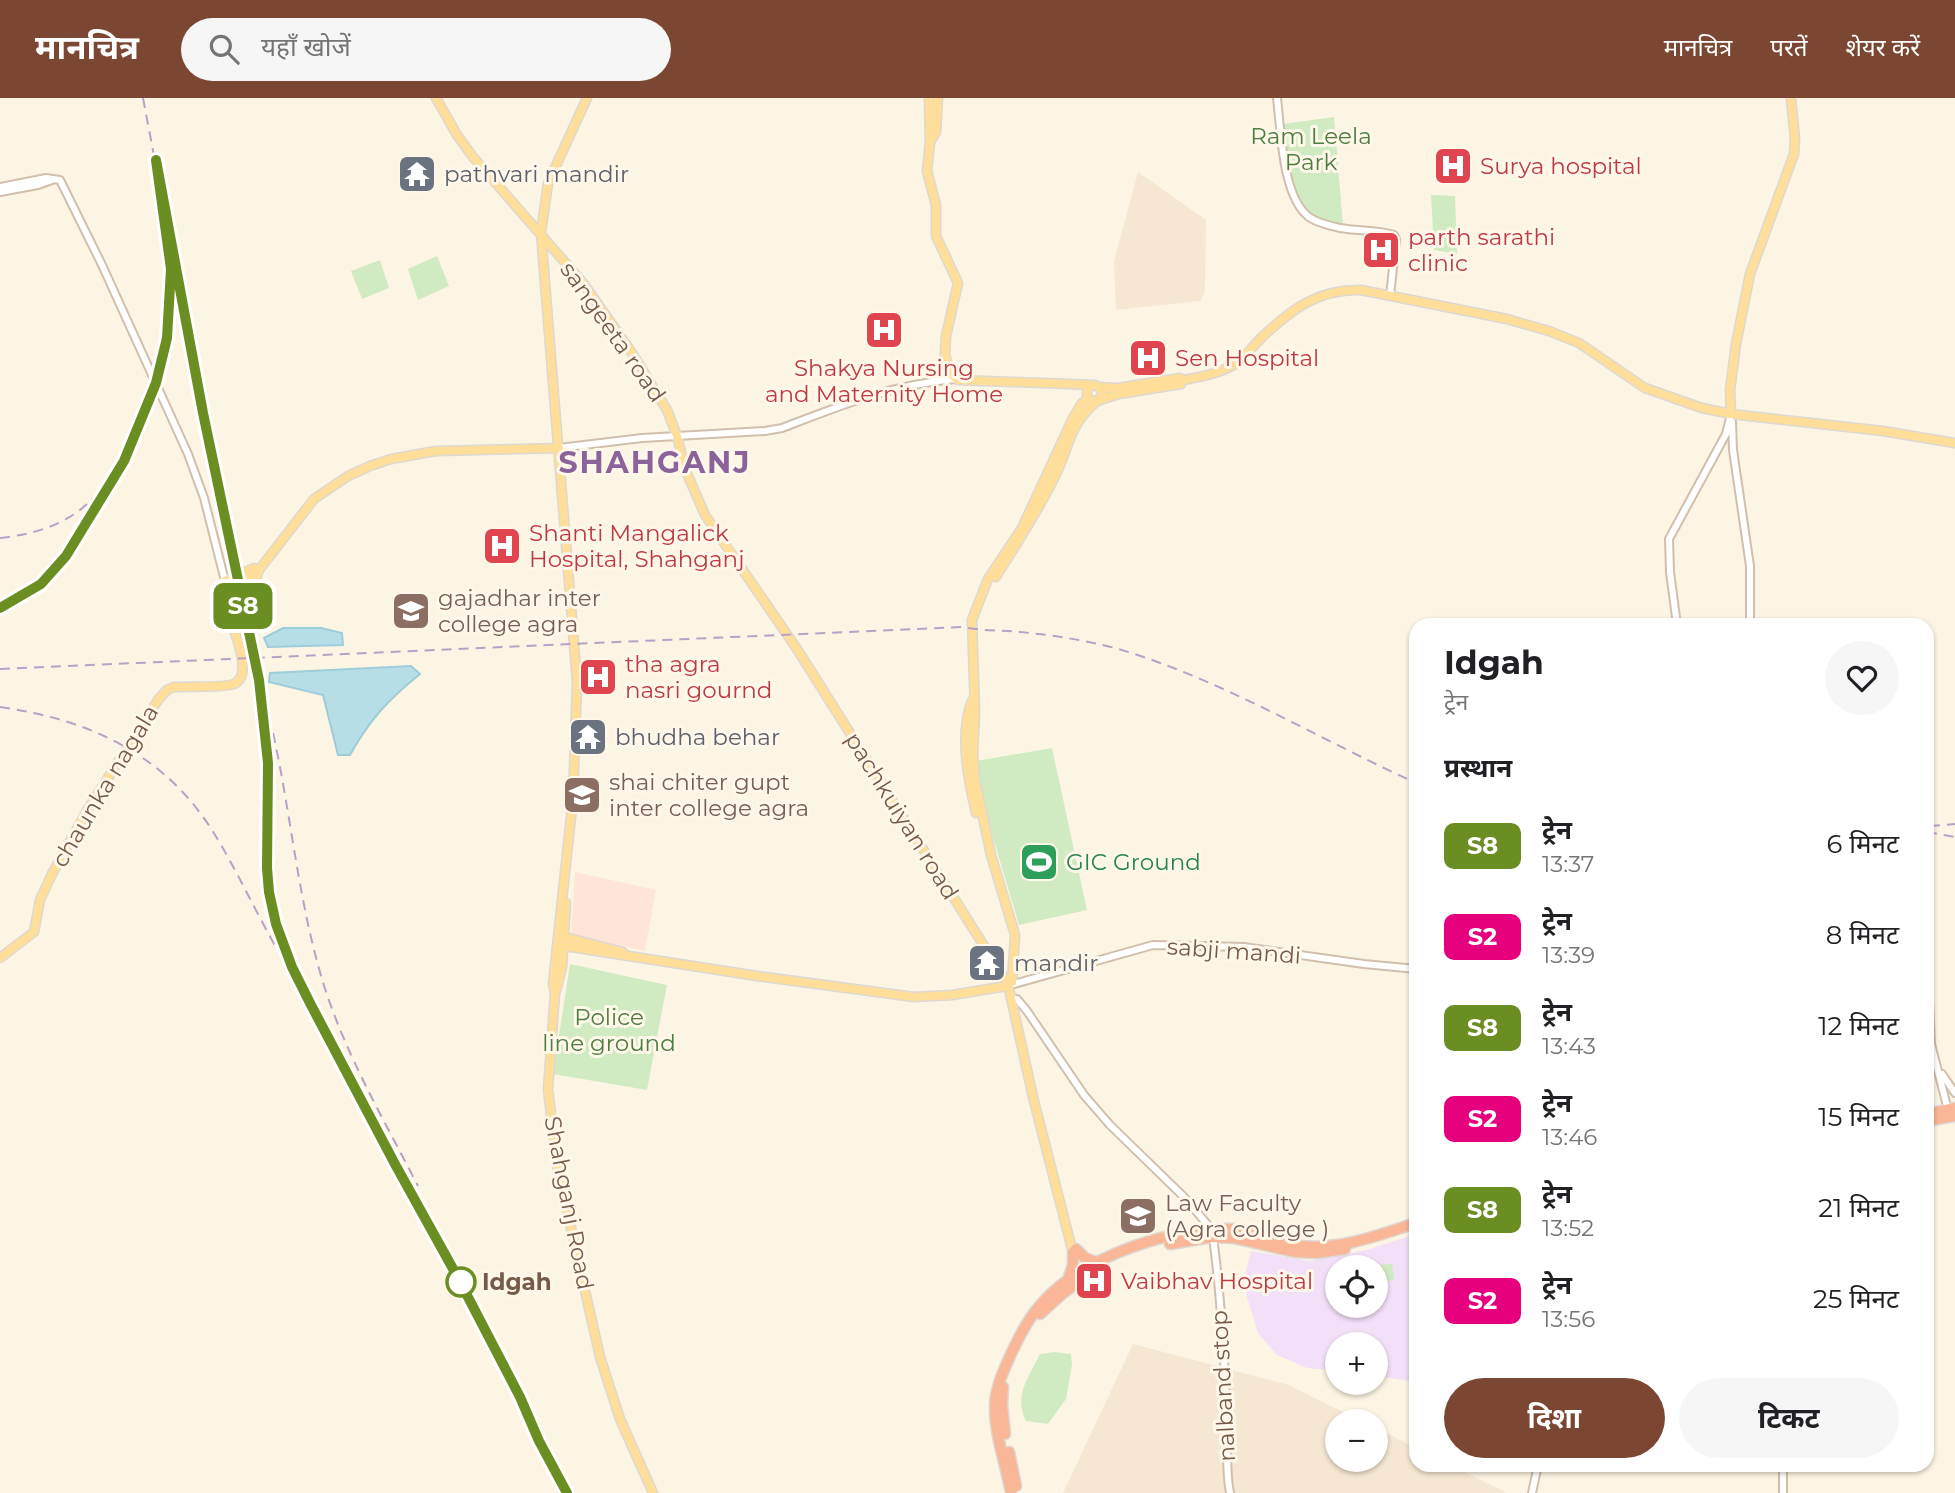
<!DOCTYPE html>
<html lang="hi">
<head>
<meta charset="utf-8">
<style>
	:root { --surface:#fff; --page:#f6f6f6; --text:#202124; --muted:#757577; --accent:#7b4632 }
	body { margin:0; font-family:Montserrat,"Noto Sans Devanagari",sans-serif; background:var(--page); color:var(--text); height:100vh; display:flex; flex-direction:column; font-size:26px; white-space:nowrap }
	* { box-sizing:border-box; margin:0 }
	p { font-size:23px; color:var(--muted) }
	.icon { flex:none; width:38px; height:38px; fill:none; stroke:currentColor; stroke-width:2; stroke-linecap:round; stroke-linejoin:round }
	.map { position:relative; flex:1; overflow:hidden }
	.sheet { position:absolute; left:1409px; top:520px; width:525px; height:854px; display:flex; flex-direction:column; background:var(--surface); border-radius:21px; box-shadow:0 2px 5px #0004 }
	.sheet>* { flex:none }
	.badge { padding:0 14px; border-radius:10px; font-size:24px; line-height:46px }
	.buttons { position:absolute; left:1325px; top:1157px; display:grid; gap:14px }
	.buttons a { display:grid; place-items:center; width:63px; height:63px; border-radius:50%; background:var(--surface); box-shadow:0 2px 5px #0004; font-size:35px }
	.map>.badge { position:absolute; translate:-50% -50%; box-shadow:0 0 0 4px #fff }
	h2 { padding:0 35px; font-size:26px; line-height:63px }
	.round { display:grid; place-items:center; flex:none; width:74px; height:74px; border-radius:37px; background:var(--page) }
	.headline { display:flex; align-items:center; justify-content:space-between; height:119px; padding:0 35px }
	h1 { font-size:33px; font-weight:700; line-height:52px }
	.button { display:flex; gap:14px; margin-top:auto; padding:14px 35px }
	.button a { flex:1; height:80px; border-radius:42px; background:var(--accent); color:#fff; font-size:28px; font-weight:700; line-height:80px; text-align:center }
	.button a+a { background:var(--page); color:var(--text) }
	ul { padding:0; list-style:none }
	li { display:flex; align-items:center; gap:21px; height:91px; padding:0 35px }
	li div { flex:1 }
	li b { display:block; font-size:26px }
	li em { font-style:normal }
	li .badge { min-width:77px; font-weight:700; text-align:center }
	header { display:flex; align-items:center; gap:42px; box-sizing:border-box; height:98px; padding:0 35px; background:var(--accent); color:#fff }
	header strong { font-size:33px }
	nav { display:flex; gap:38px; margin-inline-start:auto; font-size:24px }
	.search { width:490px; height:63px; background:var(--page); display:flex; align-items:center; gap:18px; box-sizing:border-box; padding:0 24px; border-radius:38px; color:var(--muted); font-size:26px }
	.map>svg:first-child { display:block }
</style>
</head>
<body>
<header>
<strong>मानचित्र</strong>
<div class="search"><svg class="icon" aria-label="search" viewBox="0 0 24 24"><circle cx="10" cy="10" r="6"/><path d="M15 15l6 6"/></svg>यहाँ खोजें</div>
<nav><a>मानचित्र</a><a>परतें</a><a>शेयर करें</a></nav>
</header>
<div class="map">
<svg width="1955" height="1395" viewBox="0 0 1955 1395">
	<rect width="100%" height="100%" fill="#fdf5e3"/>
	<g fill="#f5e7d1">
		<polygon points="1138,74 1206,122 1205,193 1200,203 1116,212 1114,163"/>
		<polygon points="1133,1246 1289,1287 1361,1323 1337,1323 1337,1362 1376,1362 1376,1330 1416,1350 1416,1367 1450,1367 1507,1395 1063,1395"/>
	</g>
	<polygon fill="#fee5d7" points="575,774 656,792 645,853 571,837"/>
	<path fill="#f2e0f9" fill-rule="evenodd" d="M 1416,1136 L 1416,1284 L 1376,1278 L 1376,1246 L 1337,1246 L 1337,1273 L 1307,1270 L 1277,1257 L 1258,1235 L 1247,1199 L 1245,1178 L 1251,1153 L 1310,1163 L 1367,1152 ZM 1337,1169 L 1376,1169 L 1376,1208 L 1337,1208 Z"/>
	<g fill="#d0ebc1">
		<path d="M 1334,19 L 1343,128 C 1283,120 1288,75 1283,26 Z"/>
		<polygon points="1431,97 1455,98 1457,156 1434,152"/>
		<polygon points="437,158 449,188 418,202 408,171"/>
		<polygon points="380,162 389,190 362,201 351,173"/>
		<polygon points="1052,650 1087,812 1019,827 983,706 976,663"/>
		<polygon points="570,866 667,887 647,992 553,976"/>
		<polygon points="1392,1166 1394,1182 1384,1184 1378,1177 1377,1167"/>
		<path d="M 1055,1254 L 1071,1256 L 1072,1267 L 1066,1301 L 1048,1326 L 1026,1323 C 1013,1298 1029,1279 1040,1256 Z"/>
	</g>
	<g fill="#b7dde7" stroke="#9dcdd9" stroke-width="2">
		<polygon points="283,530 321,530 342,535 343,547 268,549 264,540"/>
		<path d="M 411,568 L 420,576 C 388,602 370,621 350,657 L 338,657 L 323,597 L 269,584 L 270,575 Z"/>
	</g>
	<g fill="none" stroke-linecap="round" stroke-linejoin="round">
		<defs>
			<g id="minor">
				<path d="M 1277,0 C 1281,32 1282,99 1309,119 C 1317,125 1331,128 1340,130 C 1358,133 1377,132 1394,137 L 1396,141 L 1390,198"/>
				<polyline points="0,89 46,80 60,82 102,167 188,356 204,400 225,483"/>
				<polyline points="0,94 38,87 52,82"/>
				<polyline points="935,283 941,272 945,259"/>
				<polyline points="1732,324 1733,352 1750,468 1750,527"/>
				<path d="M 559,350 L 642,340 L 765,333 L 782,330 C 842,307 890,287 955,281"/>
				<polyline points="1677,527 1670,474 1669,441 1726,336 1731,316"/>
				<polyline points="1927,856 1931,946 1948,1012"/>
				<polyline points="1014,886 1153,847 1244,849 1364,866 1416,871"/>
				<polyline points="1011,902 1017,901 1027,913 1084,997 1110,1027 1185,1100 1212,1132"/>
				<polyline points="1942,976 1955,995"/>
				<path d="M 1213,1139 C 1221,1198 1224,1259 1227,1319 C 1228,1344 1225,1370 1230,1395"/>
				<polyline points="1783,1367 1783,1395"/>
				<polyline points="1532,1395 1538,1367"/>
			</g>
			<g id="major">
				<polyline points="436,0 457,37 473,59 583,185 632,255 667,312 677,338 685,371 705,417 797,551 1008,886"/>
				<polyline points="587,0 548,85 541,135 577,584 573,700 553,886 555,895 548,991 557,1068 600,1259 620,1321 653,1395"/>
				<polyline points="929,0 930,44 927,73 936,107 936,138 958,185 946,238 945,257 951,276 958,282 1095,287 1101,291 1103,295 1098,303 1091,303 1087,298 1087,292 1091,288"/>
				<polyline points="930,44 936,34 938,0"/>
				<polyline points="1100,289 1118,290 1180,280 1184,282"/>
				<path d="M 1100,302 L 1119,296 L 1181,286 L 1184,282 C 1200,279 1221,275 1235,266 C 1246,259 1253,248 1262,239 C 1292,211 1318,191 1361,192 L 1507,221 L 1549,233 L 1579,245 L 1645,290 L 1702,310 L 1731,316 L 1883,333 L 1955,345"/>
				<polyline points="1731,316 1730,292 1736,246 1750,176 1794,56 1795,41 1791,0"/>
				<path d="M 996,479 C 1017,444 1040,411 1057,374 C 1071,344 1069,328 1096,304"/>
				<polyline points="235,528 237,517 233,488 257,478 259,472 314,401 348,378 370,368 391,361 436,353 559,350"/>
				<path d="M 972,603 C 959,636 968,681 976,715"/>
				<polyline points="561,838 623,854"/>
				<polyline points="558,847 757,878 914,899 952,897 1007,888"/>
				<path d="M 0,860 L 34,834 L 40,802 L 52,776 L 88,711 L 158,602 L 167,592 L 174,589 C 187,588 224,590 234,586 C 255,576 232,531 229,515 C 227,505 226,494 225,483 L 254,470 L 259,472"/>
				<polyline points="1012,884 1015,837 991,757 975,682 973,657 975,614 972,522 988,481 1022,430 1073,320 1082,305 1088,301"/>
				<polyline points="1009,891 1033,999 1074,1159"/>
				<polyline points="556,893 562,869 566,805"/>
			</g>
			<g id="highway">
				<polyline points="1927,1016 1955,1010"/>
				<polyline points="1927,1023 1955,1018"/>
				<polyline points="1170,1146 1212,1139 1234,1140 1295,1154 1317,1155 1345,1151"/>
				<polyline points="1076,1151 1085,1160 1098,1165"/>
				<polyline points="1068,1182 1073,1167 1073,1154"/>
				<polyline points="1040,1216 1062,1196 1097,1171"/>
				<polyline points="1003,1289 1002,1307 1005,1336"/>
				<polyline points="1009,1354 1016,1388"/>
				<path d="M 1011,1395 C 1006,1367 994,1335 995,1306 C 996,1288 1004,1272 1011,1256 C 1020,1237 1030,1217 1045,1202 C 1086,1158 1170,1130 1230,1131 C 1254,1131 1277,1146 1302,1148 C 1341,1152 1379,1137 1416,1125"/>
			</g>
		</defs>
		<use href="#minor" stroke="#d1bfac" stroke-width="10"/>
		<use href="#major" stroke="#ded8d3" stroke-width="11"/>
		<use href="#highway" stroke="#ded8d3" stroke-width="13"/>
		<use href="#minor" stroke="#fff" stroke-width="6"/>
		<use href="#major" stroke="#fede99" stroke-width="8"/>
		<use href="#highway" stroke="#f9b798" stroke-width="10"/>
		<g stroke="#b8a1c7" stroke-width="2" stroke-dasharray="10 7" stroke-linecap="butt">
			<polyline points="143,0 203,315 259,582 268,665 267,770 269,794 276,826 302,890 396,1068 457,1178 520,1299 539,1343 567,1395"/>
			<path d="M 0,440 C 36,436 70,426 95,398"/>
			<polyline points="0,510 41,486 60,465 124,363 135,341 162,264 170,216 171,173"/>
			<path d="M 0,571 L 962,529 C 981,533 1001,532 1020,534 C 1052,537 1084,542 1115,550 C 1219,580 1317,640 1416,685"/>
			<path d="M 0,609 C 86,621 161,654 210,729 C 235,768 254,811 277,851"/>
			<path d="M 273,635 C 291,716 298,801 322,881 C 344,954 383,1020 418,1088"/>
			<polyline points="1930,728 1955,726"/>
			<polyline points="1927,734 1955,739"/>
		</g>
	</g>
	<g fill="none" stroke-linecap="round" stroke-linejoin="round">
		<defs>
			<polyline id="line" points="0,510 41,486 66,458 124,363 156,285 167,240 171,171 156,62 203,315 259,582 268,665 267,770 269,794 276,826 292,869 311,907 396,1068 457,1178 520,1299 539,1343 567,1395"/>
		</defs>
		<use href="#line" stroke="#fff" stroke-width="16"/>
		<use href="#line" stroke="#6b8e23" stroke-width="10"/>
	</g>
	<defs>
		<symbol id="hospital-square" viewBox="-11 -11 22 22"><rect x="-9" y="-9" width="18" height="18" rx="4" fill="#e0444e" stroke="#fff8ea"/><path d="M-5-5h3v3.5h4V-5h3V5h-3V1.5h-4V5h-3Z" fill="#fff"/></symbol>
		<symbol id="temple-square" viewBox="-11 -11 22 22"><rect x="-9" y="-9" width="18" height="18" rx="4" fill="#6b7280" stroke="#fff8ea"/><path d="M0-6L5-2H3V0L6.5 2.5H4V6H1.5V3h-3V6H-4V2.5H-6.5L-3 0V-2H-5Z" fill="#fff"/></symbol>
		<symbol id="university-square" viewBox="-11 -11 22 22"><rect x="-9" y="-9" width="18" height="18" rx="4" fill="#8d6e63" stroke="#fff8ea"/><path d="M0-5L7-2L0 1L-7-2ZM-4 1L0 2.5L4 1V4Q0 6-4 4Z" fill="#fff"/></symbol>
		<symbol id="stadium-square" viewBox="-11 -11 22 22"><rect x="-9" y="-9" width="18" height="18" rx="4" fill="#2e9e5b" stroke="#fff8ea"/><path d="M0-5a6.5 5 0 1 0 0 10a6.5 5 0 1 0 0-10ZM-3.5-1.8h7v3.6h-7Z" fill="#fff"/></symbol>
	</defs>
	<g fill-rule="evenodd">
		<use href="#hospital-square" x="1431" y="46" width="44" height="44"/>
		<use href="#temple-square" x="395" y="54" width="44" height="44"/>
		<use href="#hospital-square" x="1359" y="130" width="44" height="44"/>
		<use href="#hospital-square" x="862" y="210" width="44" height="44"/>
		<use href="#hospital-square" x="1126" y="238" width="44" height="44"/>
		<use href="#hospital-square" x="480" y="426" width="44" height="44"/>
		<use href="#university-square" x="389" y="491" width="44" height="44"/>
		<use href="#hospital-square" x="576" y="557" width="44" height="44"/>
		<use href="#temple-square" x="566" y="617" width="44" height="44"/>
		<use href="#university-square" x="560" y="675" width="44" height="44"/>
		<use href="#stadium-square" x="1017" y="742" width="44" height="44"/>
		<use href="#temple-square" x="965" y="843" width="44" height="44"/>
		<use href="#university-square" x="1116" y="1096" width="44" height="44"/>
		<use href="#hospital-square" x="1072" y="1161" width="44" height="44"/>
	</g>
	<circle fill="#fff" stroke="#6b8e23" stroke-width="3.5" cx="461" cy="1184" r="14"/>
	<g text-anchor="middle" stroke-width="6" stroke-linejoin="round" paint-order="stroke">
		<g font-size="23" fill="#4e7d40" stroke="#fff8ea">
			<text x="1311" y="46">Ram Leela<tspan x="1311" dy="26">Park</tspan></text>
			<text x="609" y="927">Police<tspan x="609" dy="26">line ground</tspan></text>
		</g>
		<g font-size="23" fill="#be3a42" stroke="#fff8ea" text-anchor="start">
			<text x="1480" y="76">Surya hospital</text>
			<text x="1408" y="147">parth sarathi<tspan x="1408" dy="26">clinic</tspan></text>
			<text x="1175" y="268">Sen Hospital</text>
			<text x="884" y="278" text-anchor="middle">Shakya Nursing<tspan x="884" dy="26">and Maternity Home</tspan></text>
			<text x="529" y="443">Shanti Mangalick<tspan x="529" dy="26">Hospital, Shahganj</tspan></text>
			<text x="625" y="574">tha agra<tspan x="625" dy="26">nasri gournd</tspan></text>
			<text x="1121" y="1191">Vaibhav Hospital</text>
		</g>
		<g font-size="23" fill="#5b616d" stroke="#fff8ea" text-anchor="start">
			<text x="444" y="84">pathvari mandir</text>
			<text x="615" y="647">bhudha behar</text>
			<text x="1014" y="873">mandir</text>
		</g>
		<g font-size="23" fill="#765b48" stroke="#fff8ea">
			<text transform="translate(613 234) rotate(55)" y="8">sangeeta road</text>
			<text transform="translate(105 688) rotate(-59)" y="8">chaunka nagala</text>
			<text transform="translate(902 718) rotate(58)" y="8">pachkuiyan road</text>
			<text transform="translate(1234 853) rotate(4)" y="8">sabji mandi</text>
			<text transform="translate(569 1105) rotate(79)" y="8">Shahganj Road</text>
			<text transform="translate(1223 1288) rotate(-93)" y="8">nalband stop</text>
		</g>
		<g font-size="23" fill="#785e54" stroke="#fff8ea" text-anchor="start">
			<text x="438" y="508">gajadhar inter<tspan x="438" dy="26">college agra</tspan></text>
			<text x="609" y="692">shai chiter gupt<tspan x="609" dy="26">inter college agra</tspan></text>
			<text x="1165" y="1113">Law Faculty<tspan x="1165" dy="26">(Agra college )</tspan></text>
		</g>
		<g font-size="23" fill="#27864d" stroke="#fff8ea" text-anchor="start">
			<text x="1066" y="772">GIC Ground</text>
		</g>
		<g font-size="23" font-weight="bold" fill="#765b48" stroke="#fff8ea" text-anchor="start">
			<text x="482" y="1192">Idgah</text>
		</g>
		<g font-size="30" font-weight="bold" letter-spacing="2" fill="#8b639a" stroke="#fff8ea">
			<text x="655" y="375">SHAHGANJ</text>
		</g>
	</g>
</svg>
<div class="buttons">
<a><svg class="icon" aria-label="locate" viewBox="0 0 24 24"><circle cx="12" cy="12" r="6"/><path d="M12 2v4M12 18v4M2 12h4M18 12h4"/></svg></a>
<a>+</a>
<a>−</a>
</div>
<b class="badge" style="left:243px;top:508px;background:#6b8e23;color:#fff">S8</b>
<section class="sheet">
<div class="headline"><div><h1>Idgah</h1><p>ट्रेन</p></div><a class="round"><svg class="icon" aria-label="heart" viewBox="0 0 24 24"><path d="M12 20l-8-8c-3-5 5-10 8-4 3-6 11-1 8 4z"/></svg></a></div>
<h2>प्रस्थान</h2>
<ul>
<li><span class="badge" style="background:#6b8e23;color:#fff">S8</span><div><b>ट्रेन</b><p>13:37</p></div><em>6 मिनट</em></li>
<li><span class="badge" style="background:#e6007e;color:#fff">S2</span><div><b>ट्रेन</b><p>13:39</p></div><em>8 मिनट</em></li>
<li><span class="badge" style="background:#6b8e23;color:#fff">S8</span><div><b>ट्रेन</b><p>13:43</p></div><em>12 मिनट</em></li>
<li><span class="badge" style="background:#e6007e;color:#fff">S2</span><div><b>ट्रेन</b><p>13:46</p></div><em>15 मिनट</em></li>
<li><span class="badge" style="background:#6b8e23;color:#fff">S8</span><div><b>ट्रेन</b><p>13:52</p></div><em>21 मिनट</em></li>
<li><span class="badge" style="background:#e6007e;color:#fff">S2</span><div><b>ट्रेन</b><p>13:56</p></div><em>25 मिनट</em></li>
</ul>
<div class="button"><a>दिशा</a><a>टिकट</a></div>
</section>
</div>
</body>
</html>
